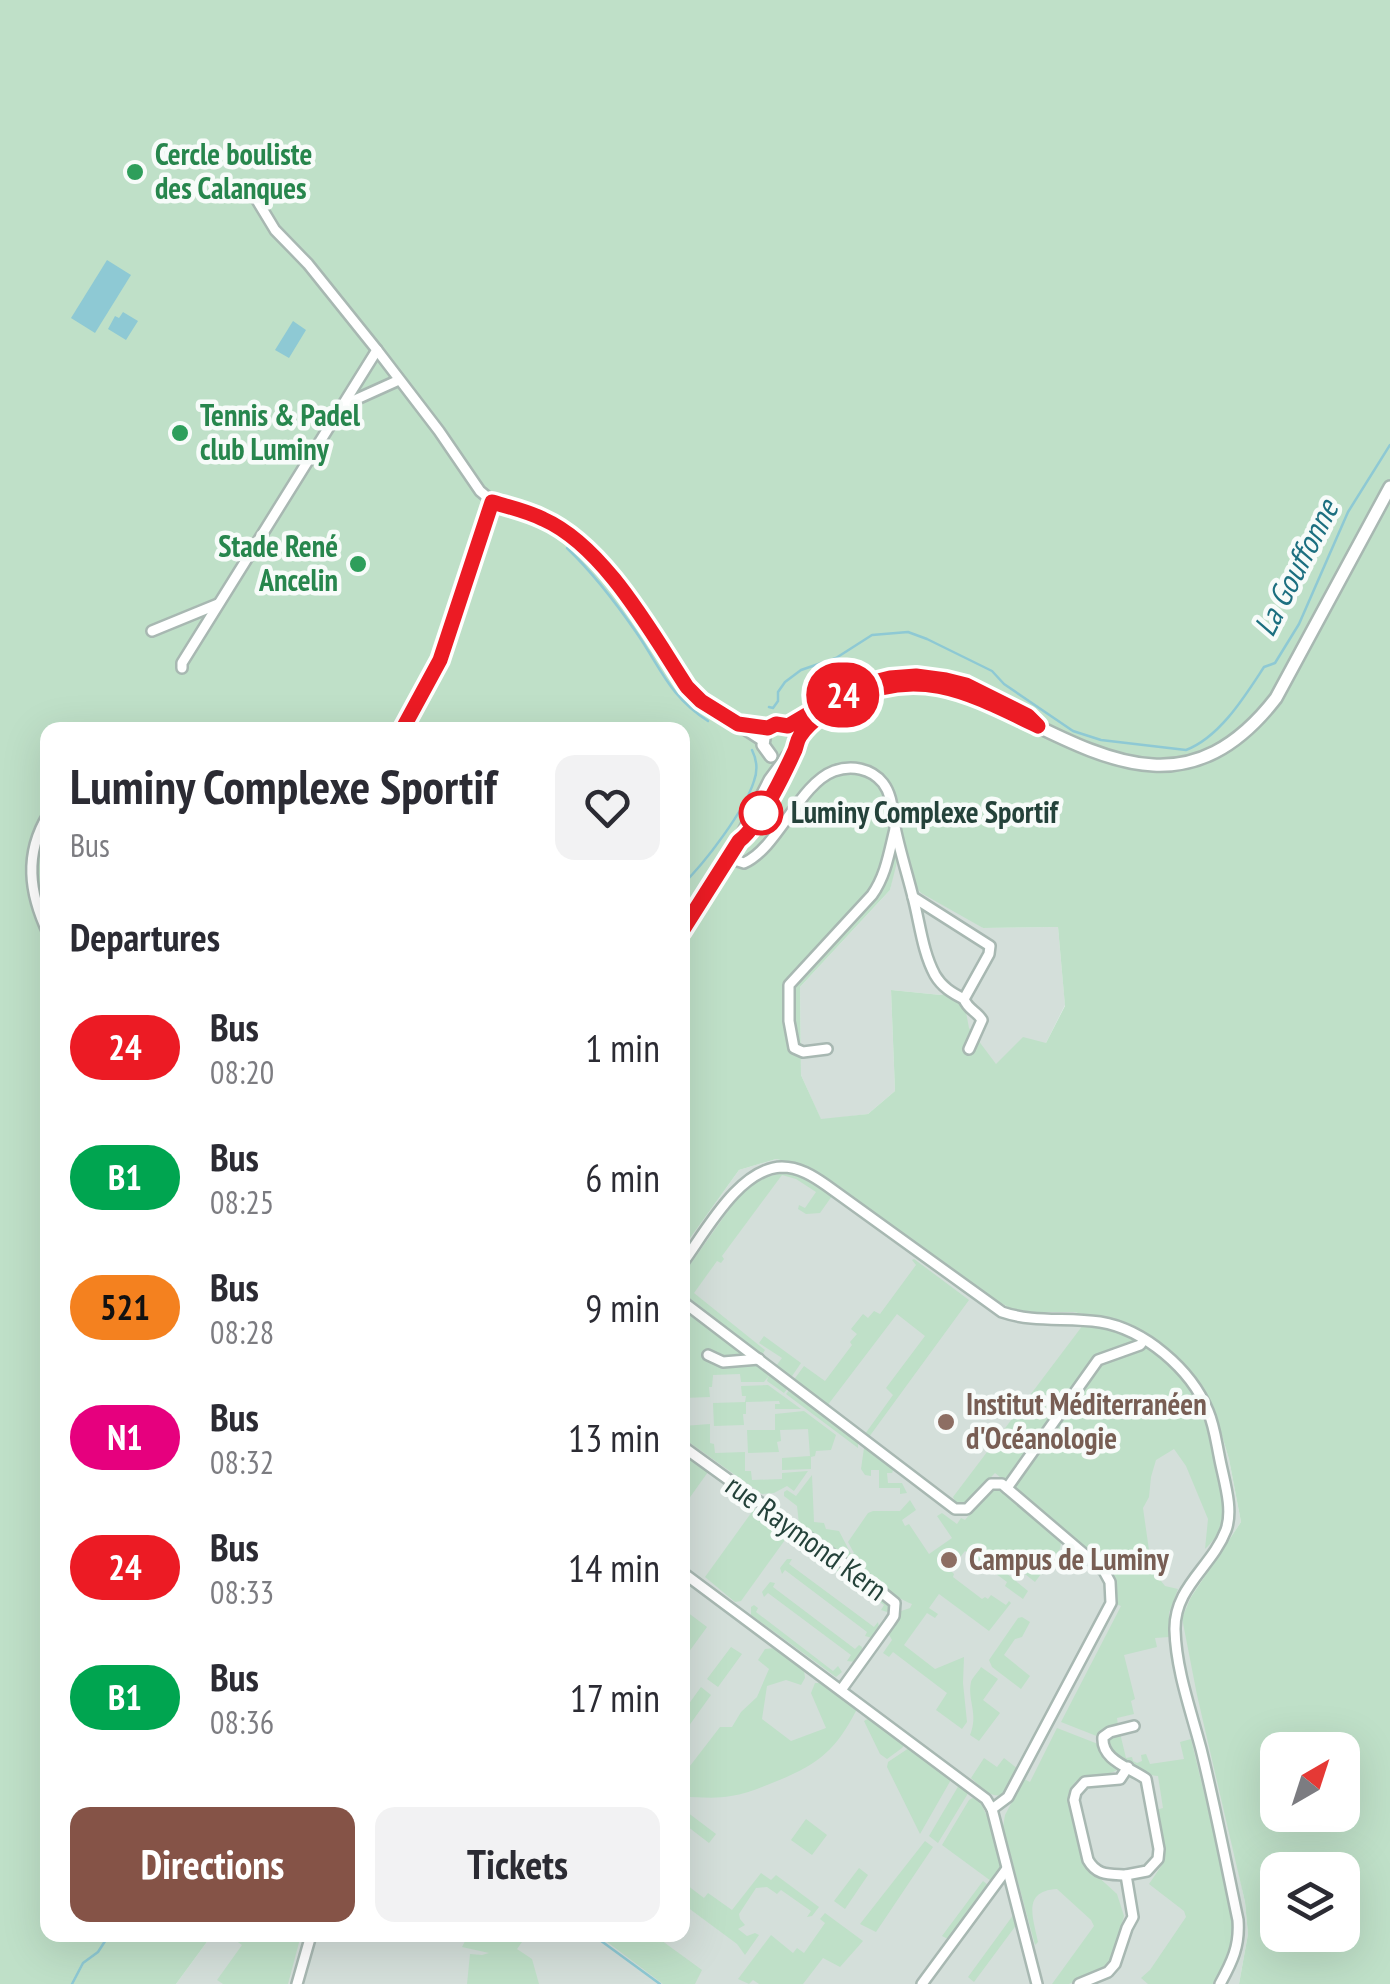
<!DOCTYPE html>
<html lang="en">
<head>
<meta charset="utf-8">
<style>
	:root { --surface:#fff; --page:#f2f2f3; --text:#2b2b33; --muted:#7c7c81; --accent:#855347 }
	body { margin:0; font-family:"PT Sans Narrow",sans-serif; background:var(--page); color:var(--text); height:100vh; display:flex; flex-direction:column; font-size:38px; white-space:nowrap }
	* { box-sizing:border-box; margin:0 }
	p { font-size:32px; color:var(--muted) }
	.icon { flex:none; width:55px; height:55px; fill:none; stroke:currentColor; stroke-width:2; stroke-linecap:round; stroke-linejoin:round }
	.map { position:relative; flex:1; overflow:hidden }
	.sheet { position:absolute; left:40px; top:722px; width:650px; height:1220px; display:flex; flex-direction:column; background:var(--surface); border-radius:20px; box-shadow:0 10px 40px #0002 }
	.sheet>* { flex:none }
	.badge { padding:0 20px; border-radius:32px; font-size:35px; line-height:65px }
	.needle { width:65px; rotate:39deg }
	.fabs { position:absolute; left:1260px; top:1732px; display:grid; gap:20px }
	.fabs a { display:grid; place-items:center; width:100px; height:100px; border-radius:20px; background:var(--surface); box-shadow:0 10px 40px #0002; font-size:50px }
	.map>.badge { position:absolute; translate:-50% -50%; box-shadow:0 0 0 5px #fff }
	h2 { padding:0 30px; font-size:38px; line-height:90px }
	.round { display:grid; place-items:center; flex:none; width:105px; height:105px; border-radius:20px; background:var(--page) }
	.head { display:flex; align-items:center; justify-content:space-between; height:170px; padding:0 30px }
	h1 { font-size:48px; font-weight:700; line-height:75px }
	.primary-button { display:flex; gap:20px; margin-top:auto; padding:20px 30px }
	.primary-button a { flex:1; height:115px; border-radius:20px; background:var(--accent); color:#fff; font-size:40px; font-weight:700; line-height:115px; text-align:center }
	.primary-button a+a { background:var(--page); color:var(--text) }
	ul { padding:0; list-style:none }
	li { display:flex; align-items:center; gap:30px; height:130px; padding:0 30px }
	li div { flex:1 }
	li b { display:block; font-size:38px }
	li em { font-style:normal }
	li .badge { min-width:110px; font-weight:700; text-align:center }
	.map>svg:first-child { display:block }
</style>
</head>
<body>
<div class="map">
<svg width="1390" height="1984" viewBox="0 0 1390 1984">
	<rect width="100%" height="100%" fill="#e6efeb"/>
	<g fill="#d4dfda">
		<polygon points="896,861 983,928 1058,927 1065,1005 1046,1043 996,1065 941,995 891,990 895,1091 868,1114 821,1120 801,1075 800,987 890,890"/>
		<polygon points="776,1159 806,1166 983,1293 1016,1312 1073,1312 1128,1323 1159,1343 1193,1374 1213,1406 1229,1459 1241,1522 1191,1597 1225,1809 1245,1902 1248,1934 1239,1984 176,1984 212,1935 682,1935 683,1248 739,1170"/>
	</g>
	<g fill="#bfe0c8" fill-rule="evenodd">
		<path d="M 0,0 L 1390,0 L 1390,1984 L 1239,1984 L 1248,1934 L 1245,1902 L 1197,1695 L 1182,1618 L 1191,1597 L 1241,1522 L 1229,1459 L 1213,1406 L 1193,1374 L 1159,1343 L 1128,1323 L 1073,1312 L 1017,1312 L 983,1293 L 806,1166 L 776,1159 L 739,1170 L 683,1248 L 682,730 L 48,730 L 48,1935 L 212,1935 L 176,1984 L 0,1984 ZM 897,862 L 921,893 L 983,928 L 1058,927 L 1065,1006 L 1046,1043 L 1023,1037 L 996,1064 L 969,1028 L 962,991 L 941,995 L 891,990 L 895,1091 L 868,1114 L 821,1119 L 801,1075 L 800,987 L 890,890 ZM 1278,1750 L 1342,1750 L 1342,1815 L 1278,1815 ZM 1278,1870 L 1342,1870 L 1342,1935 L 1278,1935 Z"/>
		<polygon points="781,1173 797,1175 832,1196 820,1213 806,1214 798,1209 799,1205 805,1208 816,1192 796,1179 782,1175 722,1256 724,1259 721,1263 717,1261 694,1293 765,1350 762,1355 776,1366 782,1358 759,1343 764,1336 801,1363 790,1379 683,1294 682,1276 735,1201 746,1188 760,1179"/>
		<polygon points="914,1259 969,1300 869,1437 865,1434 893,1395 886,1388 925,1336 897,1314 827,1406 793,1381 804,1366 825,1381 852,1345 850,1342 857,1334 851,1329 863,1314 868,1318 874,1311 880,1314 916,1265 912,1260"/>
		<polygon points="682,1309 769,1373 768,1377 771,1374 788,1388 784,1393 767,1381 768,1377 764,1382 741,1382 740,1374 713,1375 712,1387 709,1387 710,1397 683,1398"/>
		<path d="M 1083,1325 C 1122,1330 1150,1342 1178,1371 C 1186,1380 1195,1392 1200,1403 C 1210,1423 1228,1505 1222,1524 C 1219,1533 1212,1543 1205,1549 L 1208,1519 L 1186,1466 L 1174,1449 L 1156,1460 L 1151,1477 L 1149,1497 L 1143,1508 L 1150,1557 L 1154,1572 L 1165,1586 L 1178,1589 L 1169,1613 L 1169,1637 L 1155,1638 L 1157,1647 L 1124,1655 L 1135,1699 L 1131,1701 L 1134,1714 L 1117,1718 L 1118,1725 L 1108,1727 L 1099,1737 L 1061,1722 L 1121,1606 L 1114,1603 C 1119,1586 1113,1574 1102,1560 L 995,1473 L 964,1505 L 956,1503 L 953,1497 Z"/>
		<polygon points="768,1385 801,1409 775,1409 775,1404 780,1404 779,1401 746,1402 746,1414 743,1414 744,1425 714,1426 713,1403 745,1402 746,1396 742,1396 741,1386"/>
		<polygon points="790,1389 858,1441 858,1448 786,1394"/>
		<polygon points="804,1411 836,1435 831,1450 816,1451 815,1456 811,1457 811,1469 782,1470 782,1458 810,1456 808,1429 780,1430 781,1441 777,1442 779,1452 748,1453 747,1430 775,1430 775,1414"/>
		<polygon points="710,1424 710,1443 714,1444 715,1453 745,1452 745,1471 751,1471 752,1480 782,1479 782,1473 808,1471 794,1491 787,1486 774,1493 762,1494 683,1438 683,1426"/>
		<polygon points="866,1447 894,1468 892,1473 887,1473 888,1483 902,1483 907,1493 900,1494 900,1488 879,1488 879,1470 871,1470 871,1476 865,1475 861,1469 864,1448"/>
		<polygon points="683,1453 708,1472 683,1507"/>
		<path d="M 812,1475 L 814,1522 L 824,1523 L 826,1529 L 839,1531 L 851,1554 L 854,1553 L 848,1542 L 868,1513 L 873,1511 L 900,1511 L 910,1500 L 916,1510 L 902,1520 L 905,1526 L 909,1524 L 929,1554 L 952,1538 L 937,1516 L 942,1513 L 957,1524 L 961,1518 L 965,1520 L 992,1488 L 1000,1488 L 1057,1535 L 1061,1543 L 1060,1549 L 1035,1582 L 1007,1560 L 1000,1568 L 1028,1591 L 1023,1599 L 1005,1586 L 1007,1582 L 965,1551 L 950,1570 L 954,1574 L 953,1577 L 982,1599 L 985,1597 L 988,1599 L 991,1595 L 1006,1605 L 1009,1601 L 1011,1603 L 989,1631 L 939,1594 L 929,1608 L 938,1614 L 935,1618 L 927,1613 L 904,1645 L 935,1669 L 964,1657 L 963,1683 L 967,1722 L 962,1729 L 936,1710 L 947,1693 L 893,1652 L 889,1657 L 883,1653 L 892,1640 L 888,1633 L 900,1617 L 901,1611 L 910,1608 L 912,1604 C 892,1596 867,1578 857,1559 L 859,1569 L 799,1524 L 797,1506 L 784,1496 L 784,1492 L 787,1490 L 796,1496 Z"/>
		<polygon points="759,1508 790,1533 741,1601 735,1602 705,1577 754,1509"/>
		<polygon points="799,1542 807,1544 890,1606 887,1612 881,1610 884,1605 807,1549 802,1551 797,1548"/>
		<polygon points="787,1559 792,1559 789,1564 874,1627 878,1622 879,1627 872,1638 865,1636 867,1632 785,1570 782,1574 780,1568"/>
		<polygon points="770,1582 775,1583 773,1587 855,1649 859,1645 862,1647 862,1652 855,1662 847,1661 851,1655 768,1593 764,1597 762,1592"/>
		<polygon points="754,1605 758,1608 756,1612 833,1671 838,1666 842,1672 836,1677 751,1615 751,1607"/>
		<polygon points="683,1609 707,1627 683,1660 682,1609"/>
		<polygon points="1022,1617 1030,1622 1022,1637 1015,1639 1004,1655 1030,1676 1021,1689 992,1667 989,1660 1018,1618"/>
		<polygon points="731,1647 742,1654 718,1687 707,1679"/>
		<path d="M 775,1648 L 804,1670 L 805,1678 L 801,1685 L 786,1680 L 767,1686 L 762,1719 L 791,1741 L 826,1728 L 811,1693 L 815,1683 L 823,1683 L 857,1709 C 836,1750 819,1764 777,1781 C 762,1787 746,1794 731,1796 C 716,1799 699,1797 683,1797 L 683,1775 L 720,1727 L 732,1727 L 741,1712 L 757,1697 L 769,1669 L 758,1660 L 765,1649 Z"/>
		<path d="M 981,1667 L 998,1679 L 983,1700 L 1000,1713 L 979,1741 L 970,1735 C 979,1714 967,1700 971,1682 C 972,1678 979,1671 981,1667 Z"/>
		<polygon points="701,1687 711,1695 683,1734 683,1712"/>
		<polygon points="871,1717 906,1743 902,1748 887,1759 880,1754 864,1721"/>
		<path d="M 1057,1728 L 1098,1744 L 1103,1759 L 1120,1769 L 1106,1775 L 1076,1781 L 1069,1790 L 1083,1863 L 1117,1894 L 1124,1916 L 1113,1958 L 1107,1967 L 1069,1984 L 1052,1984 L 1094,1926 L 1091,1920 L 1057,1889 C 1022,1891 1033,1917 1038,1942 L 1035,1945 L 1003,1827 L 1005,1815 L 1024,1779 L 1030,1782 Z"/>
		<path d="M 1120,1733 L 1126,1758 L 1132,1757 L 1133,1761 L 1137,1763 L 1142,1761 L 1141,1755 L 1146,1754 L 1150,1764 L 1184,1759 L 1180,1742 L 1191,1739 L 1234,1917 C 1236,1942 1228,1962 1216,1984 L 1148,1984 L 1141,1978 L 1150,1970 L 1186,1917 L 1184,1911 L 1149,1884 L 1162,1865 L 1164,1857 L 1156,1810 L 1163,1808 L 1158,1776 C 1143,1776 1114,1756 1106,1743 L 1113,1734 Z"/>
		<polygon points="909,1748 914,1749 952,1778 920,1834 887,1767 888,1762"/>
		<path d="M 984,1758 L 997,1767 L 1004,1758 L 1018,1769 L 1002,1795 C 989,1798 980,1786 971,1778 Z"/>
		<polygon points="959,1785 969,1790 967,1795 938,1843 929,1836"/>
		<path d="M 976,1796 C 985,1808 1004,1852 1000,1867 C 1000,1871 993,1878 991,1881 L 942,1845 L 969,1800 Z"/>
		<polygon points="683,1809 716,1834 709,1843 683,1823"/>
		<polygon points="806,1819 827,1835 812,1855 791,1840"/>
		<polygon points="925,1841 933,1847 876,1932 860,1924"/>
		<polygon points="859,1868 868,1875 845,1909 834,1901"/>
		<polygon points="761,1873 771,1880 776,1875 819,1907 812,1916 807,1917 811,1911 781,1890 777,1894 767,1887 756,1888 739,1914 740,1919 745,1925 738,1929 747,1936 755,1933 759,1935 745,1955 737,1944 683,1904 683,1882 704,1898 708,1893 732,1910"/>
		<polygon points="983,1881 988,1885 948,1939 942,1936"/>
		<polygon points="825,1913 863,1941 840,1967 823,1958 803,1984 759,1984 753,1980 749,1984 738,1979 771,1935 793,1953 797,1948 804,1953 825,1923 820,1919"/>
		<polygon points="1014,1914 1017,1924 974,1982 968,1977"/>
		<polygon points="228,1935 301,1935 288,1984 223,1984 217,1980 242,1945"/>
		<polygon points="494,1935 527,1935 517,1949 532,1959 539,1984 467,1984 470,1954 482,1955 489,1953 462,1947 467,1937 479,1942 484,1937"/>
		<polygon points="598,1935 654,1935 702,1970 695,1984 663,1984"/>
	</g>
	<g fill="#8ec9d4">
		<polygon points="107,260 131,275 95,333 71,318"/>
		<polygon points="123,312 138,321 126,340 108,329 115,316 119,318"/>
		<polygon points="293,321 306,330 289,358 275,350"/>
	</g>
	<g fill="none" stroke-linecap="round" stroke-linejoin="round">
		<g stroke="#8ec9d4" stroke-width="2.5">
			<path d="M 567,548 C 592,572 616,603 636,632 C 661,668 669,696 708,721"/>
			<path d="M 769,707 L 773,708 L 778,701 L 778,692 L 785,682 L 801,670 L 836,658 L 872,635 L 908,632 L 927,639 L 992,671 L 1004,684 L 1073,731 L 1101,740 L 1186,750 C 1220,737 1245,696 1264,667 L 1275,663 L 1299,624 L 1348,512 L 1390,445"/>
			<path d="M 682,885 C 705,863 745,810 754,781 C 758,770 757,760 752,750"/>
			<polyline points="593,1935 660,1984"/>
			<polyline points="72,1984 83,1963 98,1952 109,1935"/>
		</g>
		<defs>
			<g id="minor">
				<polyline points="249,187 275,230 308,264 377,350 439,431 480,491 492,501 544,519 589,553 616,582 687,687 701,701 763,741"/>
				<polyline points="348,403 399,380"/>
				<polyline points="152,631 218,604"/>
				<polyline points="182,668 182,663 377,350"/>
				<polyline points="402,730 441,661 492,501"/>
				<path d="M 48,815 C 24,854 29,893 48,933"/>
				<path d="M 728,858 L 744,863 C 778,848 799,784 834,771 C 851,765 871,768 883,783 C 893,796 892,812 895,827 C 900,852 908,876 914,901 C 920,925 923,953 935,975 C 942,987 952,993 964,999"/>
				<path d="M 913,897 L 990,946 L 989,954 L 964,999 C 968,1010 977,1011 982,1020 L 969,1049"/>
				<path d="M 827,1049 L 803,1052 L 794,1048 L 789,1021 L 789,985 L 872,895 C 886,875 889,853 895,829"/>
				<path d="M 682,1264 C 705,1233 739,1168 782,1167 C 799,1167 813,1176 826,1185 L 1002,1312 C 1034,1323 1066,1317 1100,1322 C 1144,1329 1191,1369 1208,1411 C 1214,1425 1216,1440 1219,1455 C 1223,1478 1234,1508 1226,1530 C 1212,1567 1174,1587 1175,1630 C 1176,1670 1191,1711 1201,1749 C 1215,1806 1226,1863 1238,1920 C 1240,1946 1232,1962 1220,1984"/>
				<polyline points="682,1301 955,1509 967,1509 991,1484 1002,1484 1104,1571 1110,1582 1111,1603 1008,1797 992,1809"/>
				<polyline points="708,1355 723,1362 759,1359"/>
				<polyline points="682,1446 863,1577 895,1603 894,1616 890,1622 841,1690"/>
				<polyline points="1007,1488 1098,1360 1140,1345 1144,1340"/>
				<polyline points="682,1572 986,1799 992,1809 1037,1984"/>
				<path d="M 1126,1875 C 1109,1874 1097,1876 1088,1860 L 1074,1800 L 1076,1792 L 1085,1782 L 1120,1779 L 1128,1767"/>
				<polyline points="297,1984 311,1935"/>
				<polyline points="922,1984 1006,1870"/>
				<path d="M 1079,1984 L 1108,1972 L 1115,1964 L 1127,1928 L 1133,1917 L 1126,1875 L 1147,1871 L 1158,1859 L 1159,1849 L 1146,1779 C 1129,1767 1101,1760 1103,1737 L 1110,1732 L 1134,1726"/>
			</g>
			<g id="tertiary">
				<path d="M 791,728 C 859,699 885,669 964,692 C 1078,739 1176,827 1276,698 L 1390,487"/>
				<polyline points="682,931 739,841 770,780 787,757 793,752 797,744 796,736 789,727 775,724 765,732 763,745 771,756"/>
			</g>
		</defs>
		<use href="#minor" stroke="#a8b8b2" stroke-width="14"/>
		<use href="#tertiary" stroke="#a8b8b2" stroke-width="16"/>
		<use href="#minor" stroke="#fff" stroke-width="9"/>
		<use href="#tertiary" stroke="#fff" stroke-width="11"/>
	</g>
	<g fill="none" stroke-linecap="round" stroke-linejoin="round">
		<defs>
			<path id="line" d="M 402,730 L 440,660 L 492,502 C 509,507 527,511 543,519 C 604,546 651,632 687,687 L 701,701 L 738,724 L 768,728 L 776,724 L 788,726 L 832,700 L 866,684 L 890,678 L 916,676 L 946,680 L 966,685 L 1028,716 L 1038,726 C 973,695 920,664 849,700 C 831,709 812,718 800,736 C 797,741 797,744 795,750 C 784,774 759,826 739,841 L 682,931"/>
		</defs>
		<use href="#line" stroke="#fff" stroke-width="22"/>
		<use href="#line" stroke="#ec1b24" stroke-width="15"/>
	</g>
	<g fill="#2e9e5b" stroke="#f7fbf9" stroke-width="4">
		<circle cx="135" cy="172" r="10"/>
		<circle cx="180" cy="433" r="10"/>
		<circle cx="358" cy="564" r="10"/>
	</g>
	<circle fill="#fff" stroke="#ec1b24" stroke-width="5" cx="761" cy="813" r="20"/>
	<g fill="#8d6e63" stroke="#f7fbf9" stroke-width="4">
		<circle cx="946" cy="1422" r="10"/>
		<circle cx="949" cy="1560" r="10"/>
	</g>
	<g text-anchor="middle" stroke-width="9" stroke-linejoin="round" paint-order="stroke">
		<g font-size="30" font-weight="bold" fill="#27864d" stroke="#f7fbf9" text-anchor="start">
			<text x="155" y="165">Cercle bouliste<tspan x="155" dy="34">des Calanques</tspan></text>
			<text x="200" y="426">Tennis &amp; Padel<tspan x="200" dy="34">club Luminy</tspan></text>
			<text x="338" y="557" text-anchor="end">Stade René<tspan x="338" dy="34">Ancelin</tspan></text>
		</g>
		<g font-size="30" font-weight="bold" fill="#24423a" stroke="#f7fbf9" text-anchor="start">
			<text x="791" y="823">Luminy Complexe Sportif</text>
		</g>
		<g font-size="30" font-weight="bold" fill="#785e54" stroke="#f7fbf9" text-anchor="start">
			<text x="966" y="1415">Institut Méditerranéen<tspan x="966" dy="34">d'Océanologie</tspan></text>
			<text x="969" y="1570">Campus de Luminy</text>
		</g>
		<g font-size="30" fill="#24423a" stroke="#f7fbf9">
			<text transform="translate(806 1538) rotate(36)" y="10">rue Raymond Kern</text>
		</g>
		<g font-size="32" font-style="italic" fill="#1c6f80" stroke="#f7fbf9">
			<text transform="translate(1296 568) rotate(-63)" y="11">La Gouffonne</text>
		</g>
	</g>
</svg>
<div class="fabs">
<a><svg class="needle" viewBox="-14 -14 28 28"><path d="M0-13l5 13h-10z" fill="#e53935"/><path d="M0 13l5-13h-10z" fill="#7c7c81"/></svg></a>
<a><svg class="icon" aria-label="layers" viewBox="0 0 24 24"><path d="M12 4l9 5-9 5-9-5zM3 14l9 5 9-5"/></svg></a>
</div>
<b class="badge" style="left:843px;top:695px;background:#ec1b24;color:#fff">24</b>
<section class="sheet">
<div class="head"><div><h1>Luminy Complexe Sportif</h1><p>Bus</p></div><a class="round"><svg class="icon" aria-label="heart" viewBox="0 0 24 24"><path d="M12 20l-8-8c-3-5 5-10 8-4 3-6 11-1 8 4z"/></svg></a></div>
<h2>Departures</h2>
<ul>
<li><span class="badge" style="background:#ec1b24;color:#fff">24</span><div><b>Bus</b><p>08:20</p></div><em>1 min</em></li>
<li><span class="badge" style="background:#00a550;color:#fff">B1</span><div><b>Bus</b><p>08:25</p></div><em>6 min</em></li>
<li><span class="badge" style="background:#f4811f;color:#111">521</span><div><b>Bus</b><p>08:28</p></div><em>9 min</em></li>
<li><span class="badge" style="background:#e6007e;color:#fff">N1</span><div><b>Bus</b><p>08:32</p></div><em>13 min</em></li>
<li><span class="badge" style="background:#ec1b24;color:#fff">24</span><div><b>Bus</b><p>08:33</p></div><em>14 min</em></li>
<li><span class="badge" style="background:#00a550;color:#fff">B1</span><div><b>Bus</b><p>08:36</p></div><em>17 min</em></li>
</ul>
<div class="primary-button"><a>Directions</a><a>Tickets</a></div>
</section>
</div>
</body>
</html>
